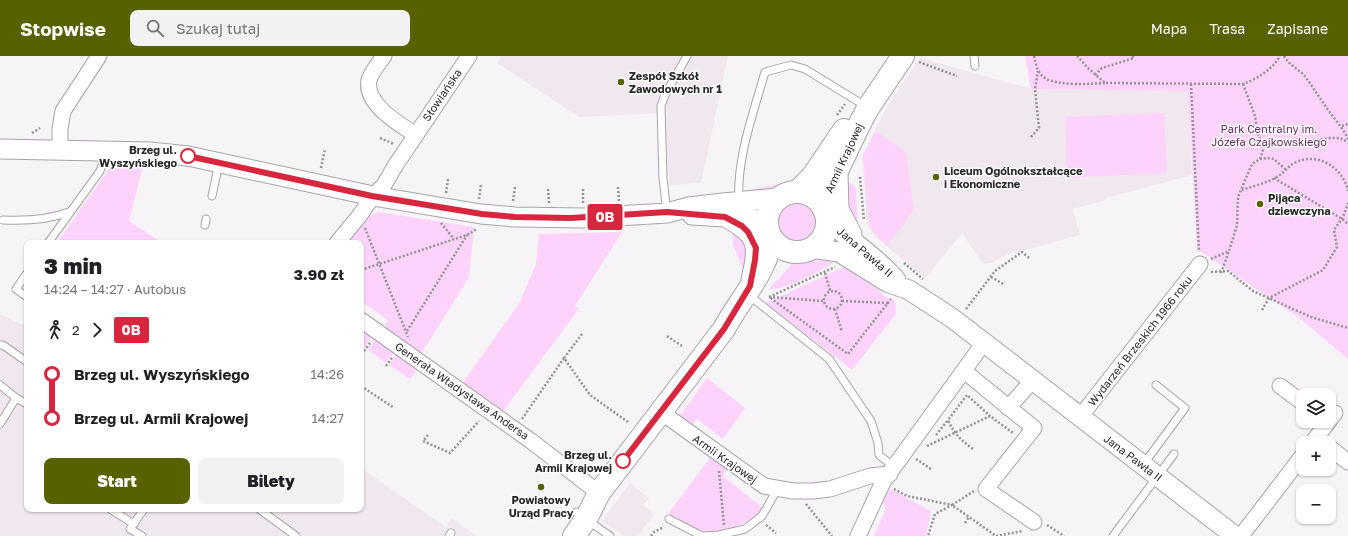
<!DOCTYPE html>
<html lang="pl">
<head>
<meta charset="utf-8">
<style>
	:root { --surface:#fff; --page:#f2f2f2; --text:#202124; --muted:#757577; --accent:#576100 }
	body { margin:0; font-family:"Golos Text",sans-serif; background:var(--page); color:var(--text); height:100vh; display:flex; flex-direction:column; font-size:15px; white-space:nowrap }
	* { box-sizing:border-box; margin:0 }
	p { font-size:13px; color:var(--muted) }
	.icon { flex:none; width:22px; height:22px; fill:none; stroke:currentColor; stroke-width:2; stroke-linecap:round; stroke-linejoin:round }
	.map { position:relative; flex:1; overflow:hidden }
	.panel { position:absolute; left:24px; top:184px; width:340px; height:272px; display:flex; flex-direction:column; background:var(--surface); border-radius:8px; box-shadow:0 1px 3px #0004 }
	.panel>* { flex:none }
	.badge { padding:0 8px; border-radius:3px; font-size:14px; line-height:26px }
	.fabs { position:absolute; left:1296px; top:332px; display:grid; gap:8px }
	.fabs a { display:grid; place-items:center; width:40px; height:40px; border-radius:8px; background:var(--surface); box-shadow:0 1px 3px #0004; font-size:20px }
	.map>.badge { position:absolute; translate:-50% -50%; box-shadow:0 0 0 2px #fff }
	.legs { display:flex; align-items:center; gap:6px; height:44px; padding:0 20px; font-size:13px }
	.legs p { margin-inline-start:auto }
	.overview { display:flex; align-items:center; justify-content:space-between; height:68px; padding:0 20px }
	h1 { font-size:22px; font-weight:800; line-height:30px }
	.action { display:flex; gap:8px; margin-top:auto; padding:8px 20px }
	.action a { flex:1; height:46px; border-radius:8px; background:var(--accent); color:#fff; font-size:16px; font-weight:800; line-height:46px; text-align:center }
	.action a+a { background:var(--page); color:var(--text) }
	ul { padding:0 20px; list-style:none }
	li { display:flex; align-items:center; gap:14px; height:44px; font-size:15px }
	li i { display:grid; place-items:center; width:6px; height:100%; margin:0 5px; background:currentColor }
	li i::after { content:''; width:10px; height:10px; margin:-5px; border:3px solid; border-radius:50%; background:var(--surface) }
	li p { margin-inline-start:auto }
	li:first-child i { background:linear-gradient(#0000 50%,currentColor 0) }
	li:last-child i { background:linear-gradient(currentColor 50%,#0000 0) }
	header { display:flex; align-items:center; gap:24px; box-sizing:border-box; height:56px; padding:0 20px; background:var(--accent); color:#fff }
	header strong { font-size:19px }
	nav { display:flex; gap:22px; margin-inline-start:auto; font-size:14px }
	.search { width:280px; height:36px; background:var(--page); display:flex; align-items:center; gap:10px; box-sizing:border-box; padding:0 14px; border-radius:8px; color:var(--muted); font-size:15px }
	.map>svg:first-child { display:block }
</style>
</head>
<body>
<header>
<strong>Stopwise</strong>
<div class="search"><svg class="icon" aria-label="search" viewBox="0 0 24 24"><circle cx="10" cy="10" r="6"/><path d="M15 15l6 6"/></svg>Szukaj tutaj</div>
<nav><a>Mapa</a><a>Trasa</a><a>Zapisane</a></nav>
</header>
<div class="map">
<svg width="1348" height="480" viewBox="0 0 1348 480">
	<rect width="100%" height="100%" fill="#f6f4f6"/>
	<g fill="#f0e7ef">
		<polygon points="502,0 728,0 701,127 670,129 663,57 579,61 497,7"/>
		<polygon points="920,2 1031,33 1188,34 1192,119 1106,142 1106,144 1073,153 1080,179 1006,199 991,207 983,208 962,177 925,222 877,182 867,170 862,101 885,54"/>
		<polygon points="0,258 27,271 27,453 361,453 361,412 446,471 452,462 476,480 0,480"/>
		<polygon points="630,427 649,442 643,449 654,458 638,480 624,480 602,465"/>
	</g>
	<g fill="#fdd3fc">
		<polygon points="1025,0 1348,0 1348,303 1298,261 1197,193 1188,35 1031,33"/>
		<polygon points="1164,57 1167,117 1067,122 1065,61"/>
		<polygon points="875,75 906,96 914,154 887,190 874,177 870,170 868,159 863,100"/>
		<polygon points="111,110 143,110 129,165 162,187 57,187"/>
		<polygon points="802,123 795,128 780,132 770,139 746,141 745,135"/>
		<polygon points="846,124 856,132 858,172 848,163"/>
		<circle cx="796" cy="166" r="21"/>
		<polygon points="378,156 474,171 469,221 420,300 383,272 388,264 361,245 361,187 346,187 366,162"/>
		<polygon points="733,171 749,186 744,215 733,189"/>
		<polygon points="622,176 575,250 579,252 578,254 501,358 461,329 519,248 536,208 539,178"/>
		<path d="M 820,198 L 840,202 C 827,212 786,235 769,233 L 793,207 Z"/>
		<polygon points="848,209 886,241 895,245 896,258 852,314 766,247"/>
		<polygon points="361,273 372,280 364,292 361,290"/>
		<polygon points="375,283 394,296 386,307 368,294"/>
		<polygon points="397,298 416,312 415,317 410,323 389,309"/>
		<polygon points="707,322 745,352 723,383 697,363 690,372 677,364"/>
		<path d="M 712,399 L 729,410 L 723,420 L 764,453 C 747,470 716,480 692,473 C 684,469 676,463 668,458 Z"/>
		<polygon points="887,431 931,455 926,480 874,480 886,453 881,444"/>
	</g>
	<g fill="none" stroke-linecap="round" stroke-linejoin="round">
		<defs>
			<g id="service">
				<polyline points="974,0 975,10"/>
				<polyline points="212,140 219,107"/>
				<path d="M 739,145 C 736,104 754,55 765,16 L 791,9 L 805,13 L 867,51"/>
				<polyline points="667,157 663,122 661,50 665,39 687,0"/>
				<path d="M 3,164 C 26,165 48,164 69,156"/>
				<polyline points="205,169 206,163"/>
				<polyline points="48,187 100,115 106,97"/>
				<polyline points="27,217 16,233 27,241"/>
				<polyline points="755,244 829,303 871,365 878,387 879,399 894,411"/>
				<polyline points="0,289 3,289 27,306"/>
				<polyline points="0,329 16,342 0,368"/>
				<polyline points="16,342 27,348"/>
				<polyline points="1143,409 1185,352 1156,329"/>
				<polyline points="110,453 134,468"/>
				<polyline points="259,453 296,480"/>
				<polyline points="576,456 610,480"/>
				<polyline points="669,463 702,480 719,479 745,473 762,460 778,432"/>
				<polyline points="142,480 130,473 144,453"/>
				<polyline points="449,480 451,477"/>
				<polyline points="1113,480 1174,398"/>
			</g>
			<g id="minor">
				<path d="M 384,0 C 379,7 372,15 369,24 C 364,48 399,68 416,79"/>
				<polyline points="60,94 60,73 63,55 99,0"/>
				<polyline points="337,187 360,159 373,140 384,129 395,110 469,0"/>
				<polyline points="361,264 531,385 599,437"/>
				<polyline points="964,315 1034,372 986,433 1034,466"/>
				<polyline points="1280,330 1303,347"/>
				<polyline points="1008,352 1032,325"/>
				<polyline points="661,356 764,430 793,435 813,435 830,433 870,420 890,418"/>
				<polyline points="1080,361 1200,208"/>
				<polyline points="1312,387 1335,357"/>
				<polyline points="1329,391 1348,406"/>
				<polyline points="858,480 883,426 983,288"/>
				<polyline points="1241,480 1303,399"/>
			</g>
			<g id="tertiary">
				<polyline points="0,93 150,96 188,100 373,140 481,158 515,161 584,162 634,159 667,157 689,151 723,147 778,142"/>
				<polyline points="838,117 839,153 852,178"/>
				<polyline points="692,159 725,161 739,158 756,164 767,173"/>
				<path d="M 725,161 C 759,179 759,188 751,224"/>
				<path d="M 826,162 C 848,184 876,200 896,224"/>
				<polyline points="812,192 839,196 887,226 909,234 952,262 1235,480"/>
			</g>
			<g id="primary">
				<polyline points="797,136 813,120 844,74"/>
				<circle cx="797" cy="166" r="30"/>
				<polyline points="824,154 827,136 857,73 868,52 903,0"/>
				<path d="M 574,480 L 586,463 L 599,437 L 724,273 C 739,244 768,215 771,182"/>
			</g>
		</defs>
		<use href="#service" stroke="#a7a4a7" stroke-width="9"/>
		<use href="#minor" stroke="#a7a4a7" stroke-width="17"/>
		<use href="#tertiary" stroke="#a7a4a7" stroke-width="21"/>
		<use href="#primary" stroke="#a7a4a7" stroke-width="24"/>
		<g stroke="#939293" stroke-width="2.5" stroke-dasharray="2 2" stroke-linecap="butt">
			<path d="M 1034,0 C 1036,8 1037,17 1045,22 C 1057,30 1091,28 1105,27"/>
			<path d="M 1077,0 L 1089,13 L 1105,27 L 1243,28 C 1257,23 1273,13 1280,0"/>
			<path d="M 1284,0 C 1289,9 1297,12 1304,19 C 1313,31 1320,43 1329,55 C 1335,64 1343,72 1348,83"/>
			<polyline points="919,6 957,20"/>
			<polyline points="1095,19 1102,12 1134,2 1132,0"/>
			<polyline points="1191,28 1199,196"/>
			<polyline points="1243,28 1255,60 1258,78 1264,91 1330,82 1340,82 1348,86"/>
			<polyline points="837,59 845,48"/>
			<polyline points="1342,70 1348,68"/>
			<polyline points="32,77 40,72"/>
			<polyline points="1031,81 1039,72 1035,33 1038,15"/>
			<polyline points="380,82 394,88"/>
			<polyline points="1260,103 1264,91"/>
			<polyline points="321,112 325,93"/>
			<polyline points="860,121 864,164"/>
			<polyline points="1274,122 1342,163 1348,168"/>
			<polyline points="618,131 619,146"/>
			<polyline points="548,133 549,147"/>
			<polyline points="583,133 583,147"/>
			<path d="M 1242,134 C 1253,130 1267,127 1277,121 C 1284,117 1288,110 1296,106 C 1319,96 1343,112 1348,135"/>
			<polyline points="446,137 448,123"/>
			<polyline points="479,143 481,128"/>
			<polyline points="513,145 515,131"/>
			<polyline points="441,167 454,183"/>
			<polyline points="365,172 408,281"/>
			<polyline points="1211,203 1229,195 1237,169 1238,141 1252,108 1260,103 1268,102 1274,103 1285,113"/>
			<polyline points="904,207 923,223"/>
			<polyline points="361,214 467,179 477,173"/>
			<polyline points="1211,216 1228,215 1253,235 1311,261 1348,272"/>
			<polyline points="825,217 830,235"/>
			<polyline points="1221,217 1229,195"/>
			<polyline points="991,221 1005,229"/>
			<circle cx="833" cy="244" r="9"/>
			<polyline points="769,241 835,211"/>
			<polyline points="823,245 769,241 848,298 891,243"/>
			<polyline points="842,245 888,247"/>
			<polyline points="835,253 842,276"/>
			<polyline points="966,253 995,215 1022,196 1029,202"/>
			<polyline points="1262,254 1269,242 1323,214 1337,191 1334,174 1343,161 1348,147"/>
			<polyline points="407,275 467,179"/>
			<polyline points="667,280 682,290"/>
			<polyline points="364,295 370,287"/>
			<polyline points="564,302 582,278"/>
			<polyline points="386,310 392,302"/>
			<polyline points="361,330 394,352"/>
			<polyline points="522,363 564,302 590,339 628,366"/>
			<polyline points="428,379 423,385 450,397 479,365"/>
			<polyline points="936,379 948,364"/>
			<polyline points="927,390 990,360 1013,377"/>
			<path d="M 973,393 C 961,384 954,378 948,364 L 967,339 L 990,360"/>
			<polyline points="916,403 931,413"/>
			<polyline points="719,415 724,469"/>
			<polyline points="894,433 907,440 952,449 935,458 928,480"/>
			<polyline points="974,435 952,449 996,480"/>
			<polyline points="806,448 832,480"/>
			<polyline points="965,467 969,461"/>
			<polyline points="766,469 776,477"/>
			<polyline points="1047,469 1064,480"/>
			<polyline points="651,480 654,476 664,471"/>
			<polyline points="996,480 1023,475"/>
		</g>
		<use href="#service" stroke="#fff" stroke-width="7"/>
		<use href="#minor" stroke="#fff" stroke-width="15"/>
		<use href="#tertiary" stroke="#fff" stroke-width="19"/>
		<use href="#primary" stroke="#fff" stroke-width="22"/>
	</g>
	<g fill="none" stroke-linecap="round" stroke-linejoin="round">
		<defs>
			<polyline id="line-1" points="188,100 372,140 482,158 515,161 571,162 667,156 725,161 742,170 748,176 756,192 755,204 750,230 724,273 623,405"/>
		</defs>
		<use href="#line-1" stroke="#fff" stroke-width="9"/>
		<use href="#line-1" stroke="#d7263d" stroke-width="6"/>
	</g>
	<g fill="#576100" stroke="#fff" stroke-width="1.5">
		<circle cx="621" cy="26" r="4"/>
		<circle cx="936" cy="121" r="4"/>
		<circle cx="1260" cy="148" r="4"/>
		<circle cx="541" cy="431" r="4"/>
	</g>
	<g fill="#fff" stroke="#d7263d" stroke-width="2">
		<circle cx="188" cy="100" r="7"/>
		<circle cx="623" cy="405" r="7"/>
	</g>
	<g text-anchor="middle" stroke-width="3" stroke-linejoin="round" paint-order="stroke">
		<g font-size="11" font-weight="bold" fill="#292829" stroke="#fff" text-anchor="start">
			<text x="629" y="24">Zespół Szkół<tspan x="629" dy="13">Zawodowych nr 1</tspan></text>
			<text x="944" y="119">Liceum Ogólnokształcące<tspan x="944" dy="13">i Ekonomiczne</tspan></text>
			<text x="1268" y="146">Pijąca<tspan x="1268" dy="13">dziewczyna</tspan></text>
			<text x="541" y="448" text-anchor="middle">Powiatowy<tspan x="541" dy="13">Urząd Pracy</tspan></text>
		</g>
		<g font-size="11" fill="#292829" stroke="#fff">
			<text transform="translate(442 39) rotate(-56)" y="4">Słowiańska</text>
			<text transform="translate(844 102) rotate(-65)" y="4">Armii Krajowej</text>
			<text transform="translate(865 196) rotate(41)" y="4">Jana Pawła II</text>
			<text transform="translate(1140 285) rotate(-52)" y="4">Wydarzeń Brzeskich 1966 roku</text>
			<text transform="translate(462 335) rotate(35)" y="4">Generała Władysława Andersa</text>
			<text transform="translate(1133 402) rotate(37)" y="4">Jana Pawła II</text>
			<text transform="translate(725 403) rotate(35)" y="4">Armii Krajowej</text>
		</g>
		<g font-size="11" fill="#68296a" stroke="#fff">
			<text x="1269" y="77">Park Centralny im.<tspan x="1269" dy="13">Józefa Czajkowskiego</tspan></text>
		</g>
		<g font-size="11" font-weight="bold" fill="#292829" stroke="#fff" text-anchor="end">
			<text x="177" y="98">Brzeg ul.<tspan x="177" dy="13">Wyszyńskiego</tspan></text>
			<text x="612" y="403">Brzeg ul.<tspan x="612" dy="13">Armii Krajowej</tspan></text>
		</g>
	</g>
</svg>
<div class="fabs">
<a><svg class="icon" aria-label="layers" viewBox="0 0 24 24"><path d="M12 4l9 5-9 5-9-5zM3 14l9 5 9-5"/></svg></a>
<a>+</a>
<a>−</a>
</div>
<b class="badge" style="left:605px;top:161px;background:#d7263d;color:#fff">0B</b>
<section class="panel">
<div class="overview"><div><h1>3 min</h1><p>14:24 – 14:27 · Autobus</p></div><b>3.90 zł</b></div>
<div class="legs"><svg class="icon" aria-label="walk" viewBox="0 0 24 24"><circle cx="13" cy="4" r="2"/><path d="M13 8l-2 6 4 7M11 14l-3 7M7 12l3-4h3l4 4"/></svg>2<svg class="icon" aria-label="forward" viewBox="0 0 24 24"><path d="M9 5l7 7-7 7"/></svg><b class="badge" style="background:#d7263d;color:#fff">0B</b></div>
<ul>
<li><i style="color:#d7263d"></i><b>Brzeg ul. Wyszyńskiego</b><p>14:26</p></li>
<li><i style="color:#d7263d"></i><b>Brzeg ul. Armii Krajowej</b><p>14:27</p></li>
</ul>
<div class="action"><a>Start</a><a>Bilety</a></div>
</section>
</div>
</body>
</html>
